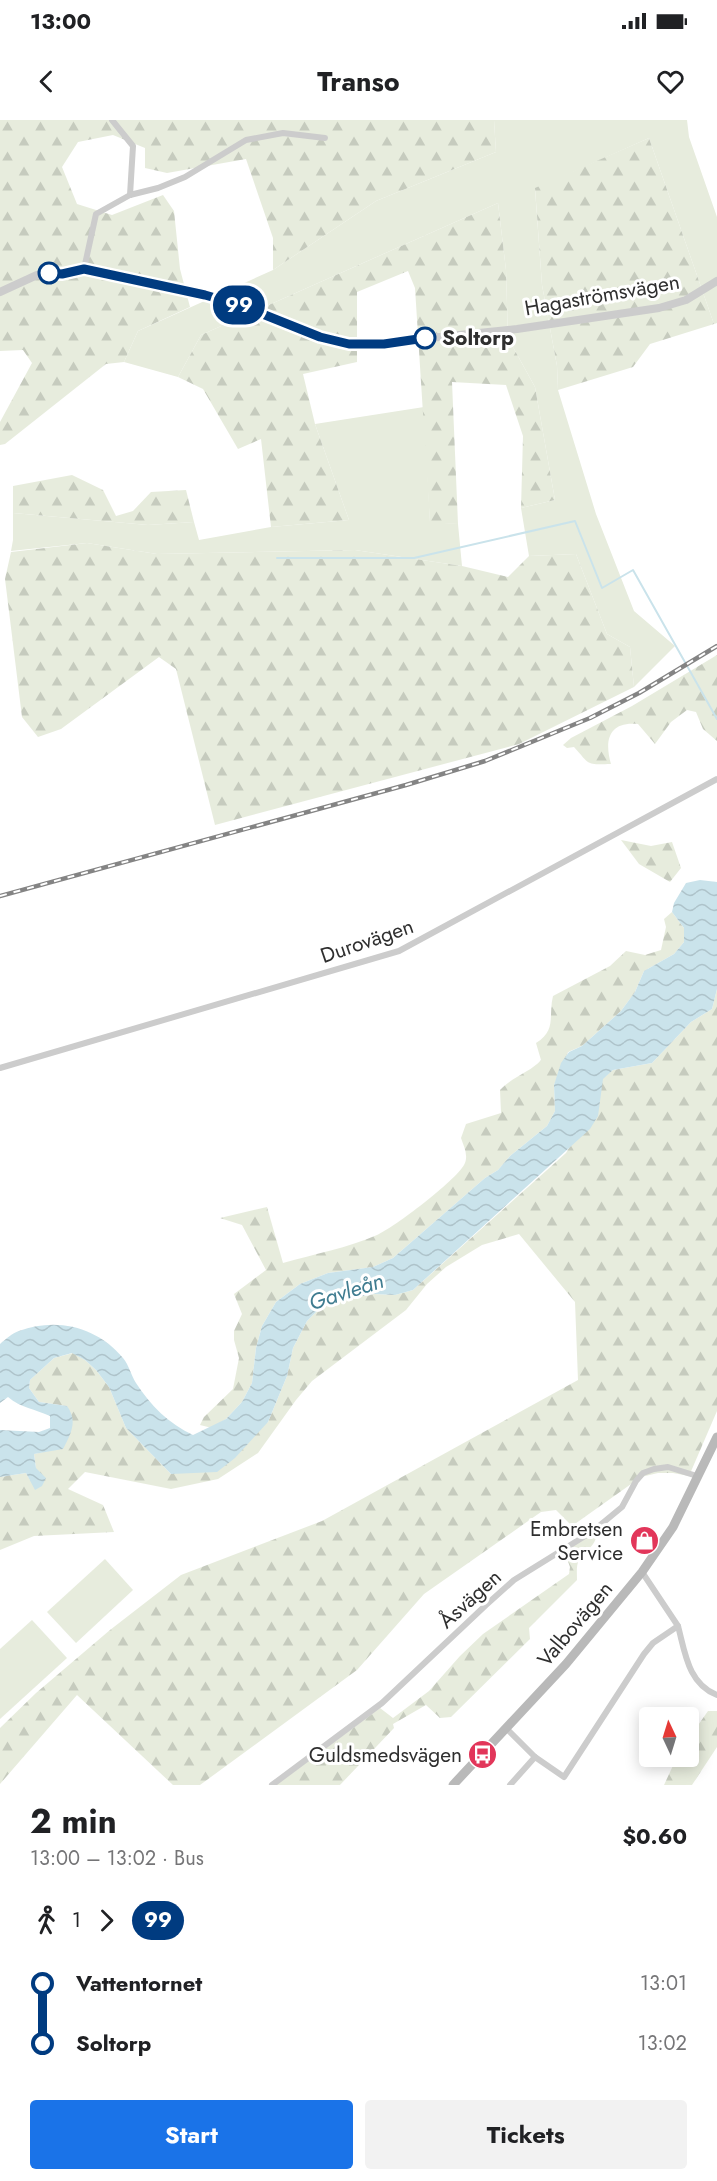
<!DOCTYPE html>
<html lang="en">
<head>
<meta charset="utf-8">
<style>
	:root { --surface:#fff; --page:#f2f2f2; --text:#202124; --muted:#757577; --accent:#1a73e8 }
	body { margin:0; font-family:Jost,sans-serif; background:var(--page); color:var(--text); height:100vh; display:flex; flex-direction:column; font-size:22px; white-space:nowrap }
	* { box-sizing:border-box; margin:0 }
	p { font-size:20px; color:var(--muted) }
	.icon { flex:none; width:33px; height:33px; fill:none; stroke:currentColor; stroke-width:2; stroke-linecap:round; stroke-linejoin:round }
	.map { position:relative; height:1665px; overflow:hidden }
	.side { display:flex; flex-direction:column; background:var(--surface); flex:1 }
	.side>* { flex:none }
	.badge { padding:0 12px; border-radius:20px; font-size:21px; line-height:39px }
	.needle { width:39px; rotate:356deg }
	.tools { position:absolute; left:639px; top:1587px; display:grid; gap:12px }
	.tools a { display:grid; place-items:center; width:60px; height:60px; border-radius:6px; background:var(--surface); box-shadow:0 3px 15px #0003; font-size:30px }
	.map>.badge { position:absolute; translate:-50% -50%; box-shadow:0 0 0 3px #fff }
	.legs { display:flex; align-items:center; gap:9px; height:66px; padding:0 30px; font-size:20px }
	.legs p { margin-inline-start:auto }
	.headline { display:flex; align-items:center; justify-content:space-between; height:102px; padding:0 30px }
	h1 { font-size:33px; font-weight:700; line-height:45px }
	.button { display:flex; gap:12px; margin-top:auto; padding:12px 30px }
	.button a { flex:1; height:69px; border-radius:6px; background:var(--accent); color:#fff; font-size:24px; font-weight:700; line-height:69px; text-align:center }
	.button a+a { background:var(--page); color:var(--text) }
	ul { padding:0 30px; list-style:none }
	li { display:flex; align-items:center; gap:21px; height:60px; font-size:22px }
	li i { display:grid; place-items:center; width:9px; height:100%; margin:0 8px; background:currentColor }
	li i::after { content:''; width:15px; height:15px; margin:-8px; border:4px solid; border-radius:50%; background:var(--surface) }
	li p { margin-inline-start:auto }
	li:first-child i { background:linear-gradient(#0000 50%,currentColor 0) }
	li:last-child i { background:linear-gradient(currentColor 50%,#0000 0) }
	.status { display:flex; justify-content:space-between; align-items:center; height:42px; padding:0 30px; background:var(--surface); direction:ltr }
	.status svg { height:16px; fill:currentColor }
	header { display:flex; justify-content:space-between; align-items:center; height:78px; padding:0 30px; background:var(--surface); font-size:27px; font-weight:700 }
	.map>svg:first-child { display:block }
</style>
</head>
<body>
<div class="status"><b>13:00</b><svg viewBox="0 0 49 12"><path d="M0 12V9h3v3zM5 12V6h3v6zM10 12V3h3v9zM15 12V0h3v12zM26 1h20v11H26zM47 4h2v5h-2z"/></svg></div>
<header><svg class="icon" aria-label="back" viewBox="0 0 24 24"><path d="M15 5l-7 7 7 7"/></svg>Transo<svg class="icon" aria-label="heart" viewBox="0 0 24 24"><path d="M12 20l-8-8c-3-5 5-10 8-4 3-6 11-1 8 4z"/></svg></header>
<div class="map">
<svg width="717" height="1665" viewBox="0 0 717 1665">
	<defs>
		<pattern id="forest-firs" width="22" height="20" patternUnits="userSpaceOnUse" patternTransform="scale(1.5)"><rect width="22" height="20" fill="#e7ecdd"/><path d="M5 1l3.5 6h-7zM16 11l3.5 6h-7z" fill="#c6cbbe"/></pattern>
		<pattern id="water-waves" width="16" height="10" patternUnits="userSpaceOnUse" patternTransform="scale(1.5)"><rect width="16" height="10" fill="#cae3eb"/><path d="M0 5q4-4 8 0t8 0" fill="none" stroke="#aec3ca"/></pattern>
	</defs>
	<rect width="100%" height="100%" fill="#fff"/>
	<g fill="#e7ecdd">
		<polygon points="494,0 687,0 689,17 717,97 717,203 714,204 649,18 535,69 542,165 557,246 558,270 596,394 634,491 675,526 634,567 630,527 607,514 576,434 529,436 521,388 555,380 535,267 508,218 506,150 498,83 201,215 178,257 124,242 138,211 273,150 376,81 496,32"/>
		<polygon points="424,287 430,402 458,404 462,446 355,430 157,434 87,423 11,431 13,420 13,393 148,405 194,402 199,420 271,407 349,400 315,304"/>
		<polygon points="105,1439 133,1470 76,1523 47,1492"/>
		<polygon points="32,1500 67,1538 0,1599 0,1529"/>
	</g>
	<g fill="url(#forest-firs)">
		<polygon points="0,0 494,0 496,32 376,81 273,150 273,118 246,39 167,53 145,48 145,28 113,15 78,22 62,47 77,84 112,95 163,75 174,91 180,149 190,187 138,211 124,242 106,244 5,324 0,325 0,302 32,243 23,230 0,231"/>
		<polygon points="649,18 714,204 650,224 633,247 558,270 557,246 542,165 535,68"/>
		<polygon points="498,83 506,150 508,218 535,267 555,380 521,388 523,316 506,265 452,262 458,404 430,403 415,168 408,151 357,172 357,242 303,254 315,304 349,400 271,407 261,319 238,329 203,269 178,257 201,215"/>
		<polygon points="72,355 103,370 116,396 133,391 151,372 186,370 194,402 148,405 13,393 13,366"/>
		<polygon points="87,423 157,434 355,430 462,446 508,457 529,436 576,434 607,514 630,527 634,567 519,624 215,705 176,549 159,537 61,609 38,617 22,597 5,459 11,432"/>
		<path d="M 717,535 L 717,621 L 703,609 L 696,592 L 687,590 L 671,602 L 655,624 L 638,604 C 609,601 604,620 611,644 C 584,645 590,644 574,627 L 567,628 L 563,625 L 571,618 L 632,586 Z"/>
		<polygon points="621,720 651,726 672,722 681,748 670,762 639,744"/>
		<path d="M 672,792 L 684,808 L 684,822 L 674,834 L 644,851 L 635,872 L 621,891 L 582,926 L 568,932 L 554,965 L 555,991 L 547,1006 L 510,1036 L 498,1050 L 485,1058 L 393,1138 L 373,1147 L 328,1153 L 300,1164 L 276,1182 L 262,1206 L 256,1228 L 252,1263 L 242,1282 L 226,1299 L 212,1308 L 200,1305 L 204,1297 L 233,1269 L 239,1238 L 234,1220 L 234,1211 L 242,1194 L 234,1174 L 266,1150 L 242,1105 L 220,1098 L 267,1087 L 283,1143 C 314,1134 348,1128 377,1115 C 395,1107 455,1061 464,1045 C 469,1036 464,1027 461,1018 L 466,1004 L 501,993 L 500,970 C 512,957 532,951 541,940 L 536,923 C 557,910 548,896 553,876 L 610,846 L 626,831 L 645,835 L 661,830 L 666,807 L 664,799 Z"/>
		<polygon points="717,869 717,1291 689,1356 673,1353 658,1353 641,1357 572,1406 556,1390 541,1392 424,1474 357,1550 200,1665 173,1665 77,1575 0,1664 0,1608 36,1573 110,1510 181,1455 322,1401 578,1260 575,1182 519,1114 482,1125 446,1147 427,1164 406,1190 312,1261 296,1280 258,1333 218,1359 171,1369 85,1352 68,1369 103,1385 114,1412 34,1416 0,1430 0,1357 26,1353 30,1360 36,1348 34,1334 63,1328 67,1286 39,1282 29,1268 30,1260 54,1238 73,1233 85,1240 96,1250 109,1267 126,1308 171,1354 268,1302 287,1256 293,1228 307,1201 321,1187 347,1179 374,1174 395,1175 413,1170 566,1033 600,975 602,959 613,950 652,943 691,902 712,889"/>
		<path d="M 595,1411 C 600,1424 585,1430 579,1440 C 576,1445 577,1454 577,1460 L 529,1508 L 530,1519 L 451,1597 L 440,1598 L 426,1585 L 393,1604 L 394,1608 L 340,1665 L 276,1665 L 380,1588 L 393,1598 L 429,1571 L 460,1536 L 483,1514 L 569,1454 L 570,1447 L 564,1430 Z"/>
		<polygon points="708,1591 717,1591 717,1627 692,1665 664,1665 677,1637 688,1636 689,1618"/>
	</g>
	<path fill="url(#water-waves)" d="M 700,760 L 717,762 L 717,869 L 712,889 L 691,902 L 652,943 L 613,950 L 603,959 L 598,996 L 590,1009 L 413,1170 L 395,1175 L 374,1174 L 347,1179 L 321,1187 L 307,1201 L 293,1228 L 287,1256 L 268,1302 L 235,1338 L 217,1352 L 171,1354 L 126,1308 L 109,1267 L 96,1250 L 85,1240 L 72,1233 L 54,1238 L 30,1260 L 29,1268 L 39,1282 L 67,1286 C 78,1301 71,1314 63,1329 L 34,1334 L 36,1348 L 46,1358 L 42,1366 L 35,1370 L 26,1353 L 0,1357 L 0,1310 L 39,1312 L 50,1308 L 50,1296 C 35,1289 21,1288 8,1277 L 0,1283 L 0,1224 C 6,1219 12,1213 19,1211 C 57,1197 97,1207 123,1238 C 129,1245 131,1255 136,1263 C 150,1285 169,1304 193,1315 L 226,1299 L 242,1282 L 252,1263 L 256,1228 L 262,1206 L 276,1182 L 300,1164 L 328,1153 L 373,1147 L 393,1138 L 485,1058 L 498,1050 L 510,1036 L 547,1006 L 555,991 L 554,965 L 561,943 L 569,932 L 582,926 L 621,891 L 635,872 L 644,851 L 674,834 L 684,822 L 684,808 L 672,792 L 674,783 L 686,763 Z"/>
	<g fill="none" stroke-linecap="round" stroke-linejoin="round">
		<polyline stroke="#cae3eb" stroke-width="2" points="277,438 414,438 575,401 602,468 633,450 717,599"/>
		<g stroke="#ccc" stroke-width="6">
			<polyline points="112,0 133,26 130,75"/>
			<polyline points="84,149 96,94 130,75 158,68 185,57 246,20 283,13 325,18"/>
			<polyline points="0,948 399,831 717,659"/>
			<path d="M 678,1506 C 685,1532 688,1564 717,1575"/>
			<polyline points="507,1609 535,1637 564,1657 644,1534 653,1523 678,1506 642,1452"/>
			<polyline points="272,1665 382,1583 486,1485 514,1460 593,1411 622,1387 636,1361 643,1353 654,1349 668,1347 697,1356"/>
			<polyline points="510,1665 535,1637"/>
		</g>
		<path stroke="#ccc" stroke-width="8" d="M 0,172 L 37,155 L 62,154 L 84,149 C 132,159 186,167 232,182 C 275,197 316,222 362,225 L 517,209 L 659,188 L 686,180 L 717,161"/>
		<polyline stroke="#b9b9b9" stroke-width="9" points="453,1665 566,1544 642,1452 673,1407 717,1317"/>
		<defs>
			<polyline id="rail" points="0,776 406,665 485,641 590,598 639,573 717,526"/>
		</defs>
		<use href="#rail" stroke="#848484" stroke-width="4.5"/>
		<use href="#rail" stroke="#fff" stroke-width="2" stroke-dasharray="7" stroke-linecap="butt"/>
	</g>
	<g fill="none" stroke-linecap="round" stroke-linejoin="round">
		<defs>
			<polyline id="line-1" points="49,153 62,154 84,149 205,175 240,185 320,217 349,224 384,224 425,218"/>
		</defs>
		<use href="#line-1" stroke="#fff" stroke-width="14"/>
		<use href="#line-1" stroke="#003b80" stroke-width="9"/>
	</g>
	<defs>
		<symbol id="shop-disc" viewBox="-11 -11 22 22"><circle r="9.5" fill="#e2365a" stroke="#fff"/><path d="M-5-2.5h2.3a2.7 3.5 0 0 1 5.4 0H5L5.5 6h-11ZM-1.5-2.5h3a1.5 2.3 0 0 0-3 0Z" fill="#fff"/></symbol>
		<symbol id="bus-disc" viewBox="-11 -11 22 22"><circle r="9.5" fill="#e2365a" stroke="#fff"/><path d="M-5-6H5V4H4V6H2V4H-2V6H-4V4H-5ZM-3.5-4V0h7V-4ZM-3.5 1.2v1.5H-2V1.2ZM2 1.2v1.5H3.5V1.2Z" fill="#fff"/></symbol>
	</defs>
	<g fill-rule="evenodd">
		<use href="#shop-disc" x="628" y="1404" width="33" height="33"/>
		<use href="#bus-disc" x="466" y="1618" width="33" height="33"/>
	</g>
	<g fill="#fff" stroke="#003b80" stroke-width="3">
		<circle cx="49" cy="153" r="10"/>
		<circle cx="425" cy="218" r="10"/>
	</g>
	<g text-anchor="middle" stroke-width="6" stroke-linejoin="round" paint-order="stroke">
		<g font-size="21" fill="#2f2f2f" stroke="#fff">
			<text transform="translate(602 175) rotate(-10)" y="7">Hagaströmsvägen</text>
			<text transform="translate(367 821) rotate(-19)" y="7">Durovägen</text>
			<text transform="translate(470 1479) rotate(-42)" y="7">Åsvägen</text>
			<text transform="translate(575 1504) rotate(-50)" y="7">Valbovägen</text>
		</g>
		<g font-size="21" font-weight="bold" fill="#2f2f2f" stroke="#fff" text-anchor="start">
			<text x="442" y="225">Soltorp</text>
		</g>
		<g font-size="21" fill="#2f2f2f" stroke="#fff" text-anchor="end">
			<text x="623" y="1416">Embretsen<tspan x="623" dy="24">Service</tspan></text>
			<text x="462" y="1642">Guldsmedsvägen</text>
		</g>
		<g font-size="22" font-style="italic" fill="#3f7c90" stroke="#fff">
			<text transform="translate(346 1171) rotate(-18)" y="8">Gavleån</text>
		</g>
	</g>
</svg>
<div class="tools">
<a><svg class="needle" viewBox="-14 -14 28 28"><path d="M0-13l5 13h-10z" fill="#e53935"/><path d="M0 13l5-13h-10z" fill="#757577"/></svg></a>
</div>
<b class="badge" style="left:239px;top:185px;background:#003b80;color:#fff">99</b>
</div>
<section class="side">
<div class="headline"><div><h1>2 min</h1><p>13:00 – 13:02 · Bus</p></div><b>$0.60</b></div>
<div class="legs"><svg class="icon" aria-label="walk" viewBox="0 0 24 24"><circle cx="13" cy="4" r="2"/><path d="M13 8l-2 6 4 7M11 14l-3 7M7 12l3-4h3l4 4"/></svg>1<svg class="icon" aria-label="forward" viewBox="0 0 24 24"><path d="M9 5l7 7-7 7"/></svg><b class="badge" style="background:#003b80;color:#fff">99</b></div>
<ul>
<li><i style="color:#003b80"></i><b>Vattentornet</b><p>13:01</p></li>
<li><i style="color:#003b80"></i><b>Soltorp</b><p>13:02</p></li>
</ul>
<div class="button"><a>Start</a><a>Tickets</a></div>
</section>
</body>
</html>
